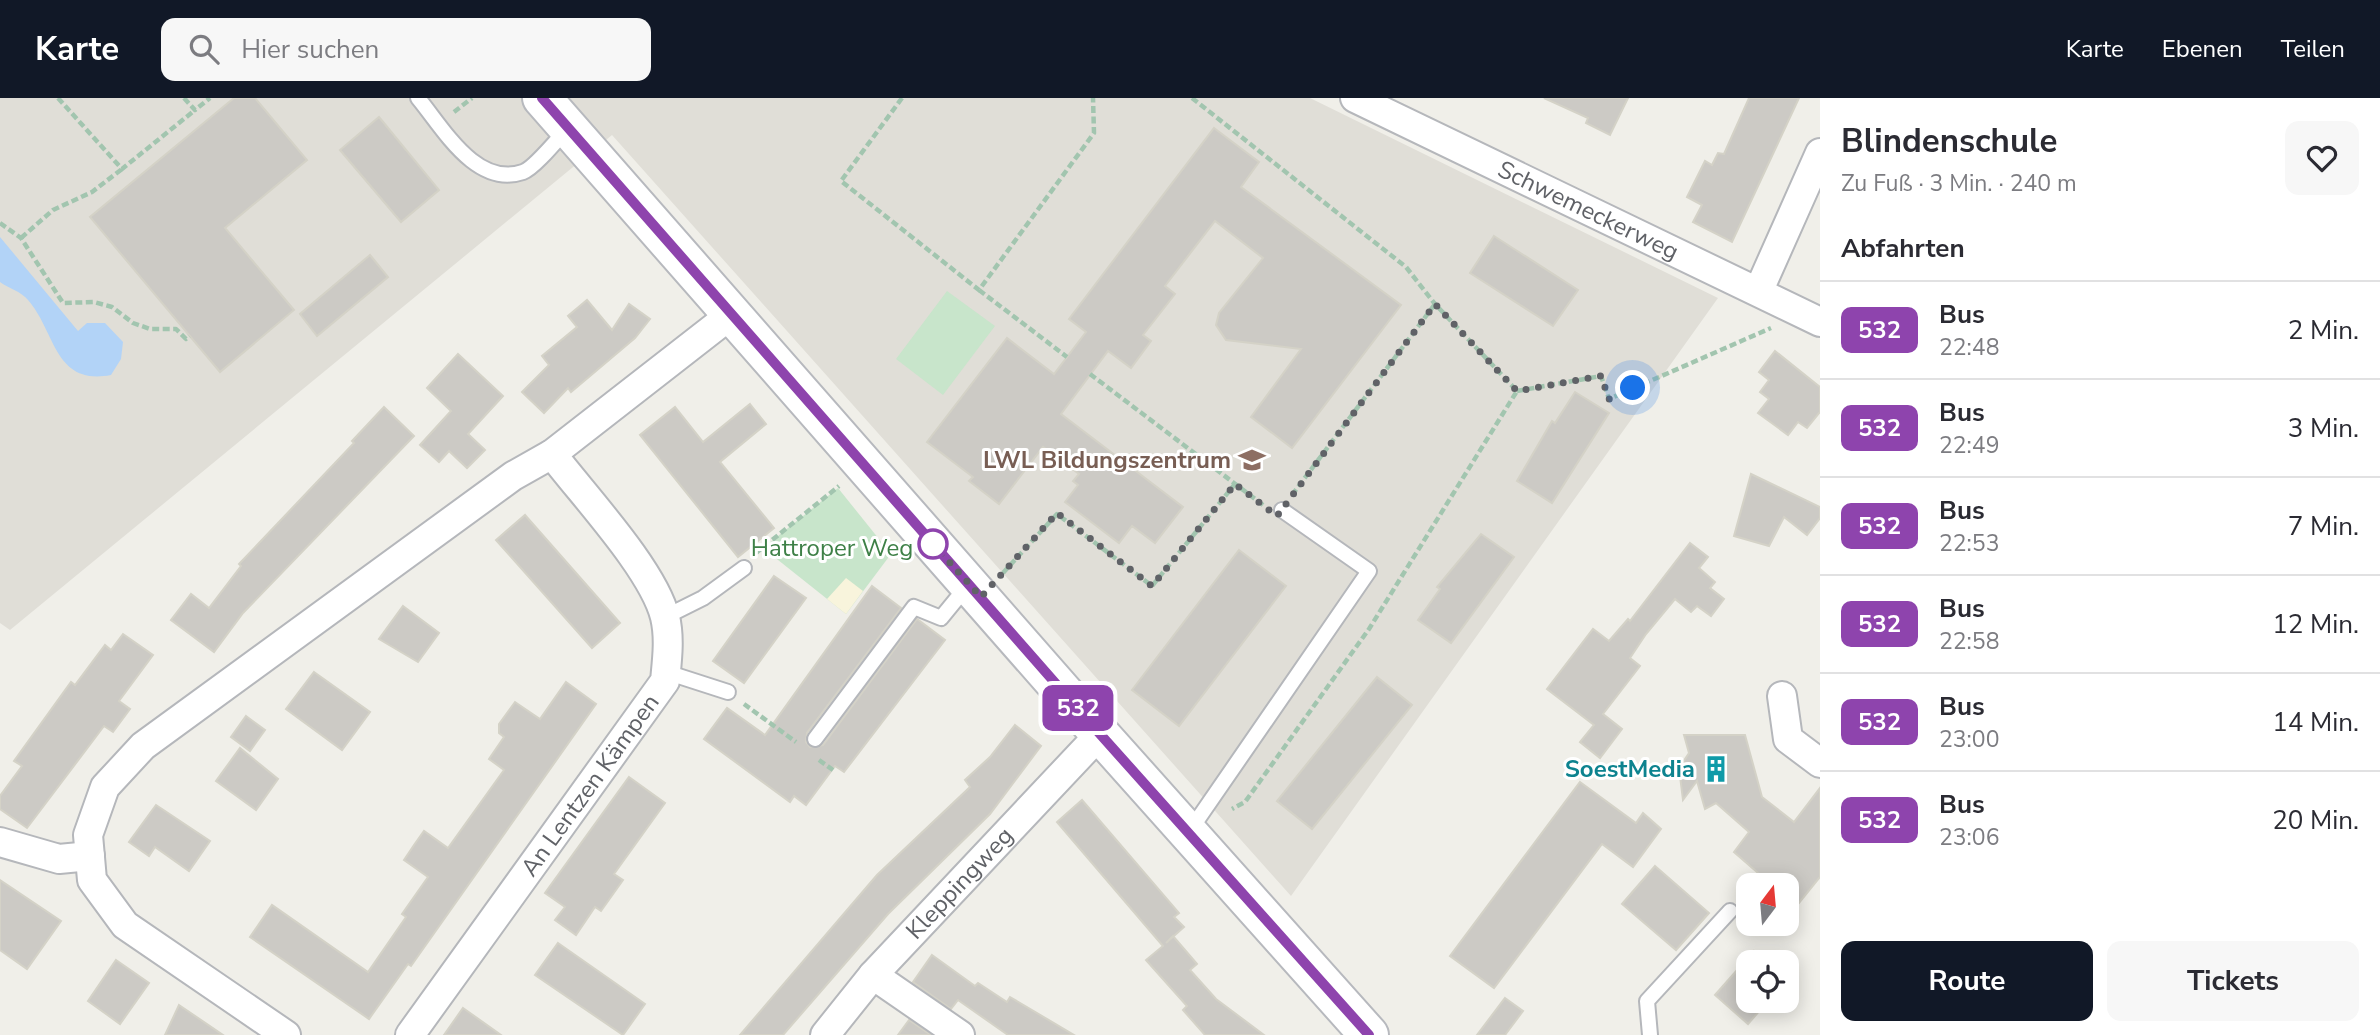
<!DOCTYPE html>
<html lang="de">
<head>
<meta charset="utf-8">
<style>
	:root { --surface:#fff; --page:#f7f7f7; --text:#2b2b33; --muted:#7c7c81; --line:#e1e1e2; --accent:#111827 }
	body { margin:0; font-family:"Nunito Sans",sans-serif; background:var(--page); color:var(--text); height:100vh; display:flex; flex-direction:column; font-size:26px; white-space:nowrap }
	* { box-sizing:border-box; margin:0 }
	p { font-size:23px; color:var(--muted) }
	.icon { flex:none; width:38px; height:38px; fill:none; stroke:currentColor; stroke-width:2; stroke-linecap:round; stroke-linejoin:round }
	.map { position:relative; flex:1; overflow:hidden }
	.panel { display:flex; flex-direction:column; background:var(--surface); width:560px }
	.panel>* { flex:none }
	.badge { padding:0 14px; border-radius:10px; font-size:24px; line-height:46px }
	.needle { width:46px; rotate:16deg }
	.controls { position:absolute; left:1736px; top:775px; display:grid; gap:14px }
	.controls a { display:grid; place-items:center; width:63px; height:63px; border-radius:14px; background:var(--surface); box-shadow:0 4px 18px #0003; font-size:35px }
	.you { position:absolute; width:35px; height:35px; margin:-18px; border:5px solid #fff; border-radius:50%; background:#1a73e8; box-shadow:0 0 0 10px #1a73e833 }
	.map>.badge { position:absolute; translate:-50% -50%; box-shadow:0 0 0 4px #fff }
	h2 { padding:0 21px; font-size:26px; line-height:63px }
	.round { display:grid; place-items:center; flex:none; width:74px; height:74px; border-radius:14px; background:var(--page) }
	.summary { display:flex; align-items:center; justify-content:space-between; height:119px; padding:0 21px }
	h1 { font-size:33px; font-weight:700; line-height:52px }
	.action { display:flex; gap:14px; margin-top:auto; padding:14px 21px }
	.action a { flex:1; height:80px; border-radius:14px; background:var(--accent); color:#fff; font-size:28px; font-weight:700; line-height:80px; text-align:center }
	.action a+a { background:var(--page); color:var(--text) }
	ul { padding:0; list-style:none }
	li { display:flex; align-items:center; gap:21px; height:98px; padding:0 21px; border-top:2px solid var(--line) }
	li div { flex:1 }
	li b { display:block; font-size:26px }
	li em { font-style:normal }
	li .badge { min-width:77px; font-weight:700; text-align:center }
	header { display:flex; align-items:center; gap:42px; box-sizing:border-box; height:98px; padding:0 35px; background:var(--accent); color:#fff }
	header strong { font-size:33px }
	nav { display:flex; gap:38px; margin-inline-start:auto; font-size:24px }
	.search { width:490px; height:63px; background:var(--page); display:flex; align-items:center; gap:18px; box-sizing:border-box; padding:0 24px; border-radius:14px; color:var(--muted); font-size:26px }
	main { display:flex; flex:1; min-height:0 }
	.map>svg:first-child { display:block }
</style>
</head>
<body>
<header>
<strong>Karte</strong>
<div class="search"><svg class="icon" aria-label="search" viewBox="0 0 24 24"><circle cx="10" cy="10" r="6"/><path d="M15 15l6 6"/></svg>Hier suchen</div>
<nav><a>Karte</a><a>Ebenen</a><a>Teilen</a></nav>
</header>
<main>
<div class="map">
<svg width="1820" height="937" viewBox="0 0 1820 937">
	<rect width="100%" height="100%" fill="#f0efe9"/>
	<polygon fill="#e0ded7" points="0,0 1310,0 1718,200 1291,798 612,37 10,532 0,525"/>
	<g fill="#c8e5cb">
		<polygon points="947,193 995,228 943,297 896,261"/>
		<polygon points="838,390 891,456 846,516 763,450"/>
	</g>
	<polygon fill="#f8f4dc" points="846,480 863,493 846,516 827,501"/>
	<path fill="#b2d3f7" d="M 0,139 L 78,233 L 87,225 L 105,225 L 123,244 L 121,261 L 111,277 C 54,288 56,234 28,202 C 22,194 8,190 0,184 Z"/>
	<g fill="#cccac5" stroke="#d4d2c7" stroke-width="2">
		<polygon points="234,0 255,0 307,62 225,130 294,212 220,274 90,119"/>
		<polygon points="1544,0 1628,0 1610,37 1586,25 1588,20"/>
		<polygon points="1749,0 1799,0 1732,144 1693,124 1702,107 1687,99 1705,63 1712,67 1718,55 1724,56"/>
		<polygon points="379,19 439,92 401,124 340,52"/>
		<polygon points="1214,30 1259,64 1241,89 1401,207 1292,350 1251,319 1301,251 1226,242 1216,227 1219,215 1263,160 1215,123 1165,188 1175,196 1143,237 1151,243 1131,270 1108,253 1061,316 1183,409 1155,445 1132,428 1119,445 1065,404 1078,387 1073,383 1079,376 1043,349 999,406 969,383 973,379 927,344 1007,240 1054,276 1086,234 1069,221"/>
		<polygon points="1494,138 1578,192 1553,228 1470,175"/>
		<polygon points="370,157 388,179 317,238 300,216"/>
		<polygon points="587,202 612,232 629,206 650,221 635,240 571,294 568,290 544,315 522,294 549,267 542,258 577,229 568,218"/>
		<polygon points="1775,253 1820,289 1820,314 1807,330 1798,324 1788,337 1758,315 1769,301 1760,294 1769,282 1759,274"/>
		<polygon points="458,256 503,298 468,336 485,352 467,370 449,353 439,364 420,347 451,313 427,290"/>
		<polygon points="1575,294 1609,315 1552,405 1517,383 1552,323 1555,325"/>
		<polygon points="750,306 766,326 720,364 774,430 738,459 640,337 675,309 703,344"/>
		<polygon points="384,309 414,338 243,515 214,554 171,522 191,496 209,510 241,468 239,466 354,345 352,343"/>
		<polygon points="1751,376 1820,409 1820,420 1807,437 1784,419 1769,448 1734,438"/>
		<polygon points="525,417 620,525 592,550 496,442"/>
		<polygon points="1481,436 1514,459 1451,545 1418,522 1440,491 1437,489"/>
		<polygon points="1690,445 1708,459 1699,470 1715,484 1710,490 1724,501 1711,518 1697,508 1691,514 1675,501 1646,536 1630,560 1640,568 1603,616 1622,631 1600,660 1580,644 1594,627 1547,591 1593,531 1609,543 1628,521 1630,523"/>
		<polygon points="1239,452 1286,488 1179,628 1132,592"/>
		<polygon points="774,478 806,500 744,585 713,563"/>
		<polygon points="872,488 901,510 807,635 806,644 810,649 823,647 917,521 945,542 844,674 835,668 806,707 794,698 790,704 704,641 727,610 765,637"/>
		<polygon points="403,508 439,535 418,564 379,541"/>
		<polygon points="123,536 153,557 119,603 130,611 113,634 104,628 27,730 0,711 0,698 22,668 14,663 71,584 75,587 105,547 111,552"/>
		<polygon points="314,574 370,614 342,652 286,611"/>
		<polygon points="1377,579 1412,607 1312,731 1277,703"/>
		<polygon points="566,584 596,606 411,868 408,866 369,921 250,839 272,807 368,874 406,819 402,816 428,779 404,762 414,747 424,733 448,750 504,672 489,661 504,639 499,635 499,626 515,604 540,621"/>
		<polygon points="246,618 265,632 250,653 231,639"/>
		<polygon points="1015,627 1041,648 990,716 888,816 783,937 740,937 877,777 970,689 965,682 990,659"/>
		<polygon points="1684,637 1745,637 1762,699 1794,724 1820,690 1820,779 1799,805 1787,798 1787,788 1773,788 1734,754 1749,734 1716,705 1705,711 1697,683 1683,702 1679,670 1689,655"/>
		<polygon points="240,650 278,681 256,712 216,683"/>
		<polygon points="629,679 665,705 614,776 623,782 601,813 595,809 576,837 555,822 565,809 545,795"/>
		<polygon points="1580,684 1636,725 1643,715 1661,731 1633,769 1602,746 1494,890 1450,858"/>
		<polygon points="1082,702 1179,815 1174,819 1184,829 1166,845 1173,838 1197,866 1190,872 1216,901 1264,937 1205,937 1183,912 1187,908 1146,862 1163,848 1057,724"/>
		<polygon points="156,707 210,743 189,773 155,749 149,758 129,744"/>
		<polygon points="1655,768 1709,815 1676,852 1622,806"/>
		<polygon points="0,782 61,823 27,871 0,852"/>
		<polygon points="558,845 645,906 623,937 535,877"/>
		<polygon points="1754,853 1767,864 1748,864 1748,903 1768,903 1748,926 1715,897"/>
		<polygon points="932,857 975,888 978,885 1007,904 1010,899 1074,937 1008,937 958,902 951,911 913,884"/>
		<polygon points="116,862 149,885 120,926 88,903"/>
		<polygon points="1505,900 1523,913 1505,937 1477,937"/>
		<polygon points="179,907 223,937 165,937"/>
		<polygon points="463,910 501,937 444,937"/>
		<polygon points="909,922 931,937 898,937"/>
	</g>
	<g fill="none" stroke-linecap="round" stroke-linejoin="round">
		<defs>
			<g id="lane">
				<path d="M 418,0 C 443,30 476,90 523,74 C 534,70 557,42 566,32"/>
				<polyline points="665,519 703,500 744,470"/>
				<polyline points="666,574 728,594"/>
				<polyline points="815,641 914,509 941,520 968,487"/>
				<polyline points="1189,734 1369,473 1282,412"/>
				<polyline points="1650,937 1647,903 1730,813"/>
			</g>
			<g id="street">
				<path id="s1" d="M 1355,0 L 1820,224"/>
				<polyline points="1759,192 1820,55"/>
				<polyline points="1782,598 1788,641 1820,665"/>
				<polyline points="0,744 59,761 90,758"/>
				<polyline points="873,877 960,937"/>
				<polyline points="286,937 125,827 92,782 88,737 105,689 143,648 513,378 552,356 733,215"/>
				<path id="s2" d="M 410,937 L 665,583 C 667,562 670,540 665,519 C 653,471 583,397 552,356"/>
				<path id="s3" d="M 825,937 L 873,877 L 1100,636"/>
			</g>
			<polyline id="secondary" points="542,0 1100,636 1369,937"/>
		</defs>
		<use href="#lane" stroke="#b5b7bb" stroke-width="18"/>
		<use href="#street" stroke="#b5b7bb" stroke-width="32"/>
		<use href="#secondary" stroke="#b7b9be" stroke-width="42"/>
		<g stroke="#a2c5af" stroke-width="4.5" stroke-dasharray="7 3.5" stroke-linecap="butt">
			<polyline points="58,0 122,71 195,12"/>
			<polyline points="184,0 195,12 210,0"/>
			<polyline points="902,0 841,83 979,192 1094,35 1093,0"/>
			<polyline points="1192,0 1406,169 1435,206 1517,293 1369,531 1245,704 1232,711"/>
			<polyline points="454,14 472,0"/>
			<polyline points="0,125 21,140 63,205 94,204 112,209 133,225 150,231 176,231 186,241 189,238"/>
			<polyline points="21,140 53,112 92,94 122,71"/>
			<polyline points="979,192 1067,259"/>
			<polyline points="1090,276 1263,407"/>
			<polyline points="1517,293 1601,278 1609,301 1771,230"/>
			<polyline points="1292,397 1435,206"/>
			<polyline points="756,455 839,388"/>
			<polyline points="1003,475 1057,416 1152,488 1235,386"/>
			<polyline points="744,606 796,644"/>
			<polyline points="819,662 833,672"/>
		</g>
		<use href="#lane" stroke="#fff" stroke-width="14"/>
		<use href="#street" stroke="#fff" stroke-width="28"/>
		<use href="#secondary" stroke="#fff" stroke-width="38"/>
	</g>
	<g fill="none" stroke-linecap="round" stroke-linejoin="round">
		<defs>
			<polyline id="line" points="542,0 1100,636 1369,937"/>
		</defs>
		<use href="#line" stroke="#fff" stroke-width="16"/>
		<use href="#line" stroke="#8e44ad" stroke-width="10"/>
		<polyline stroke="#606267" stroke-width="7" stroke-dasharray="0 12.6" points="933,446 981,499 1057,415 1152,488 1235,386 1277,418 1435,206 1517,293 1601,278 1609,301 1633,290"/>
	</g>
	<defs>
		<symbol id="school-bare" viewBox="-9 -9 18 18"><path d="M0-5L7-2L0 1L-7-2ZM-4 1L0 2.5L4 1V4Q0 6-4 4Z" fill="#8d6e63" stroke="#fff" stroke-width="2.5" paint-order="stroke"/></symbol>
		<symbol id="building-bare" viewBox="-9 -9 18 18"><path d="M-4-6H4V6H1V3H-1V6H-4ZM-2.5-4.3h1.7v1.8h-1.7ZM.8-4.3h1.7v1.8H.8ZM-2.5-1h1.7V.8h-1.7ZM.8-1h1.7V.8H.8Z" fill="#0f9aa8" stroke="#fff" stroke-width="2.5" paint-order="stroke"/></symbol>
	</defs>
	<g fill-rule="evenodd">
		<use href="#school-bare" x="1233" y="343" width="38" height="38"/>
		<use href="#building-bare" x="1697" y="652" width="38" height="38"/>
	</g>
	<circle fill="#fff" stroke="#8e44ad" stroke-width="3.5" cx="933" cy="446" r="14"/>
	<g text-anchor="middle" stroke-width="6" stroke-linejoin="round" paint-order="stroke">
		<g font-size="24" fill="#606267" stroke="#fff">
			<text dy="8" stroke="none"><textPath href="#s1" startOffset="259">Schwemeckerweg</textPath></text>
			<text dy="8" stroke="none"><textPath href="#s2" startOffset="308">An Lentzen Kämpen</textPath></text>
			<text dy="8" stroke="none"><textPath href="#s3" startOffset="203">Kleppingweg</textPath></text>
		</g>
		<g font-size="24" font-weight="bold" fill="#785e54" stroke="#fff" text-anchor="end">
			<text x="1231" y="370">LWL Bildungszentrum</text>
		</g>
		<g font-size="24" fill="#3e8047" stroke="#fff">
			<text x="832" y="458">Hattroper Weg</text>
		</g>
		<g font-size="24" font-weight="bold" fill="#0d838f" stroke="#fff" text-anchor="end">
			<text x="1695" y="679">SoestMedia</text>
		</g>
	</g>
</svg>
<div class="controls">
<a><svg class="needle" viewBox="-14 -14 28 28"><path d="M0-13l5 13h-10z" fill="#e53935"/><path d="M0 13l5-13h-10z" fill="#7c7c81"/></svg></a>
<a><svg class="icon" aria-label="locate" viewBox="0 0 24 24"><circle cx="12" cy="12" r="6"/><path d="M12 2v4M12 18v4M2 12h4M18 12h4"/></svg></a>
</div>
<div class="you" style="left:1633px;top:290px"></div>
<b class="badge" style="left:1078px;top:610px;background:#8e44ad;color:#fff">532</b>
</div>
<section class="panel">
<div class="summary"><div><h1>Blindenschule</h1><p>Zu Fuß · 3 Min. · 240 m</p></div><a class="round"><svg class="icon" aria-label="heart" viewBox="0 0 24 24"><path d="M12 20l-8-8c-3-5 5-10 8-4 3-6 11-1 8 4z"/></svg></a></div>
<h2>Abfahrten</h2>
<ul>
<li><span class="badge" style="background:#8e44ad;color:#fff">532</span><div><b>Bus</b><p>22:48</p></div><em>2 Min.</em></li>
<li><span class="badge" style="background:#8e44ad;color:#fff">532</span><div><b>Bus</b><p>22:49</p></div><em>3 Min.</em></li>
<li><span class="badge" style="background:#8e44ad;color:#fff">532</span><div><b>Bus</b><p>22:53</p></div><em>7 Min.</em></li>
<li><span class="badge" style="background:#8e44ad;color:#fff">532</span><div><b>Bus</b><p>22:58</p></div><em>12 Min.</em></li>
<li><span class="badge" style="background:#8e44ad;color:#fff">532</span><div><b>Bus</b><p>23:00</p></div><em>14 Min.</em></li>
<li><span class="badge" style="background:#8e44ad;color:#fff">532</span><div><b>Bus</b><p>23:06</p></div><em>20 Min.</em></li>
</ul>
<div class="action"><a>Route</a><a>Tickets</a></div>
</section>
</main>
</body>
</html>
